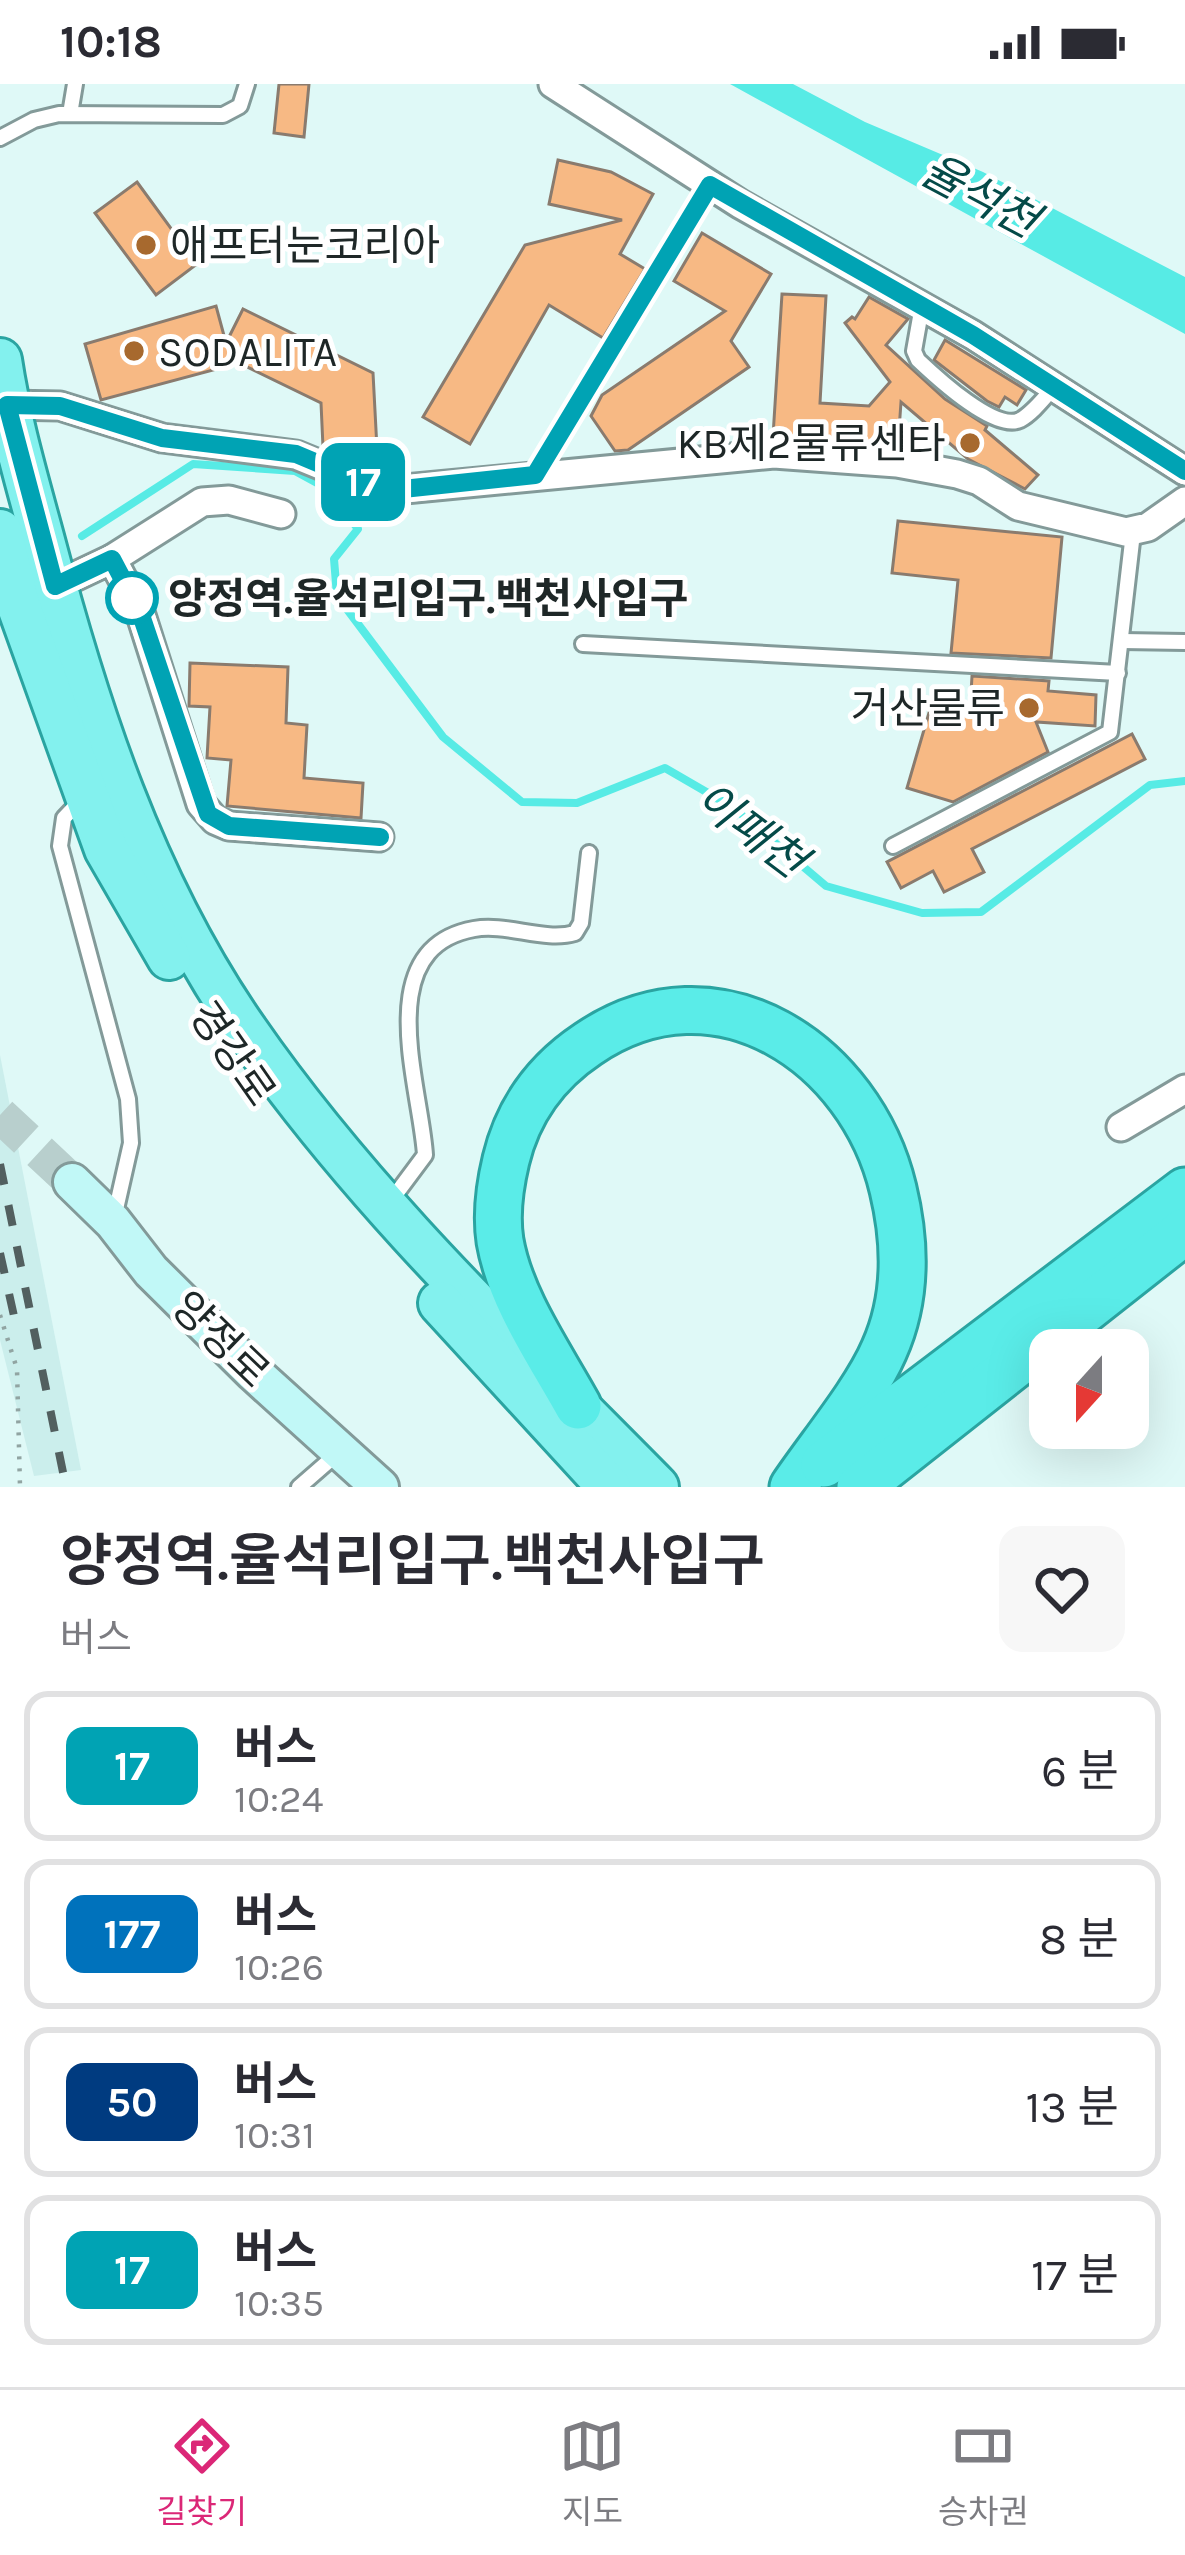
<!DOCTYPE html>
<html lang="ko">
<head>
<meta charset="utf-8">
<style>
	:root { --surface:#fff; --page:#f7f7f7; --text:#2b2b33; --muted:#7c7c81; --line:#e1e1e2; --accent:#db2777 }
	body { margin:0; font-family:Karla,"Noto Sans KR",sans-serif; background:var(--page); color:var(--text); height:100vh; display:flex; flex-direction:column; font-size:45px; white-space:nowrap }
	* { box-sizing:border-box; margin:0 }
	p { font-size:39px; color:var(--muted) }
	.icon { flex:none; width:66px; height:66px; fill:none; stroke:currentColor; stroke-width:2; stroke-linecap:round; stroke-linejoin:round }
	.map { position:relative; height:1403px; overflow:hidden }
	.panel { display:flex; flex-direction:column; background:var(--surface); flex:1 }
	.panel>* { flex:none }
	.badge { padding:0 24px; border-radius:18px; font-size:42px; line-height:78px }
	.needle { width:78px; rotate:201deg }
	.buttons { position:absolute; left:1029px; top:1245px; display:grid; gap:24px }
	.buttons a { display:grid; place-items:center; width:120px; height:120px; border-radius:24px; background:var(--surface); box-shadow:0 12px 48px #0002; font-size:60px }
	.map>.badge { position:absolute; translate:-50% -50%; box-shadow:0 0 0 6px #fff }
	.round { display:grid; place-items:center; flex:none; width:126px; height:126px; border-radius:24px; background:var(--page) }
	.head { display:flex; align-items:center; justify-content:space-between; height:204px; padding:0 60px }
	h1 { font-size:57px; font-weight:600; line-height:90px }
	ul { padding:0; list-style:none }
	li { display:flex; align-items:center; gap:36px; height:150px; margin:0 24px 18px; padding:0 36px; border:6px solid var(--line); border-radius:24px }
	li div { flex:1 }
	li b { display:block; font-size:45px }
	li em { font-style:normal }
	li .badge { min-width:132px; font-weight:700; text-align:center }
	.status { display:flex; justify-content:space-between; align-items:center; height:84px; padding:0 60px; background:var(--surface); direction:ltr }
	.status svg { height:33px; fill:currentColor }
	.tabs { display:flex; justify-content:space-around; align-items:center; height:168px; border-top:3px solid var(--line); background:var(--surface); font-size:33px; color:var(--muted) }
	.tabs a { display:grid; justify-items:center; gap:6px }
	.tabs .active { color:var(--accent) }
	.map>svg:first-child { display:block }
</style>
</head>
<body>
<div class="status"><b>10:18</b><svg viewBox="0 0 49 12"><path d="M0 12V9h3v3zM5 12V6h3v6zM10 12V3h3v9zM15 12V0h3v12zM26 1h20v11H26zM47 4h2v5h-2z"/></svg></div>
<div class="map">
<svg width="1185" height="1403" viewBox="0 0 1185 1403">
	<rect width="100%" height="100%" fill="#dff9f7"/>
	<polygon fill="#cbeeec" points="0,971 81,1386 34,1392 0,1256"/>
	<polygon fill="#57ebe5" points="730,0 793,0 865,38 983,88 1185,193 1185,250"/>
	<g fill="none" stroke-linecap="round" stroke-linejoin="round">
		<polyline stroke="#57ebe5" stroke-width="8" points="82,452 193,380 295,387 328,405 358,445 334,475 337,512 443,653 522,718 577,719 665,684 734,724 826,802 922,829 981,828 1150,701 1185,697"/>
	</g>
	<g fill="#f7b984" stroke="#8a7b6e" stroke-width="3">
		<polygon points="279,0 309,0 304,53 274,49"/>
		<polygon points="558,76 611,88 653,110 620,170 645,185 603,254 549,221 470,360 423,333 525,161 622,136 549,120"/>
		<polygon points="137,98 197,180 156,211 95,129"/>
		<polygon points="702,149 771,190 731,257 749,283 628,366 615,367 591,332 602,311 725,227 674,197"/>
		<polygon points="782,210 826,212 820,319 869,322 890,298 845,239 852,233 855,235 869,213 908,235 886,261 945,315 987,342 985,346 1038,391 1025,405 968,375 901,318 898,361 773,352"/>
		<polygon points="216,222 226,259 243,225 373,289 377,365 335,367 323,363 321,319 239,279 101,316 85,260"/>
		<polygon points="945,256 1026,306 1017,321 1005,313 999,323 987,317 934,276"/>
		<polygon points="898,437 1062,453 1051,574 951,569 958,496 892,489"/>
		<polygon points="190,579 288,583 286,639 307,641 304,694 363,699 361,734 227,722 231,676 207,674 210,623 189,622"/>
		<polygon points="972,592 1049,597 1048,607 1096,611 1095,642 1036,638 1048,668 953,718 907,704 933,615 970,626"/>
		<polygon points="1132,650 1145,675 972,765 984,788 944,808 933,787 901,804 887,778"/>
	</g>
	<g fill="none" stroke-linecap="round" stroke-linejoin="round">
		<polyline stroke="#b8cfcd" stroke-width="36" stroke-dasharray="36 18" stroke-linecap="butt" points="0,1031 72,1098"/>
		<defs>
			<g id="service">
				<polyline points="70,30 75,0"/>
				<polyline points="0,54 34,36 59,30 223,31 240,22 247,0"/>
				<path d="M 922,222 L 914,267 L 918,276 C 937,294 995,348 1020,336 C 1033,329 1044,314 1054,303"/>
				<polyline points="535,391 710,101"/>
				<polyline points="1122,557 1185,558"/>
				<polyline points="583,560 1118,589"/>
				<polyline points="83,714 64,734 60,762 128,1015 131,1059 114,1134"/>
				<polyline points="893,762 1110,648 1133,449"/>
				<path d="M 390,1118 L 425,1071 C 421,1003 369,864 474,845 C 507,839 544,858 575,849 L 581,839 L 589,769"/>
				<polyline points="299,1403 338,1369"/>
			</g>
			<g id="minor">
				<polyline points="553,0 740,120 973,251 1185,387"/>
				<polyline points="7,321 60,322 162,354 296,371 384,407 774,370 897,379 957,390 979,397 1018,422 1126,448 1148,443 1185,417"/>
				<polyline points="112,475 202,418 229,416 281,430"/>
				<polyline points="55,502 112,475 140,528 201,720 215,736 229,742 379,753"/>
				<polyline points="1121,1043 1185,1005"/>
			</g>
			<polyline id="secondary" points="72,1098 113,1138 151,1187 254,1289 380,1403"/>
			<g id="primary">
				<path d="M 0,276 C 9,336 26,394 42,453 C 87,624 143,798 245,945 C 361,1113 514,1258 657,1403"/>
				<polyline points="0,447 18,520 106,765 169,874"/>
				<polyline points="440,1219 609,1403"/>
			</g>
			<g id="trunk">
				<path d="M 578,1322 C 550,1271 510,1215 500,1157 C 496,1131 500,1101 506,1076 C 518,1026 546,988 588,960 C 717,872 861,970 893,1105 C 906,1159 907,1215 884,1266 C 866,1308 820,1363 793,1403"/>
				<polyline points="824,1380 1185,1107"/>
				<polyline points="860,1403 1185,1147"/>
			</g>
		</defs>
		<use href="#service" stroke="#839a99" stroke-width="20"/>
		<use href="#minor" stroke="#839a99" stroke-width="33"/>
		<use href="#secondary" stroke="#839a99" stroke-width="42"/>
		<use href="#primary" stroke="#2aa4a1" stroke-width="48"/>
		<use href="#trunk" stroke="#2aa4a1" stroke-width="51"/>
		<polyline stroke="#91a4a2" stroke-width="4.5" stroke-dasharray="3 9" stroke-linecap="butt" points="0,1231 17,1285 20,1403"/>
		<use href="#service" stroke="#fff" stroke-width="14"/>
		<use href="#minor" stroke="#fff" stroke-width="27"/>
		<use href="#secondary" stroke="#c1f8f7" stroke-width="36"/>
		<use href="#primary" stroke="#83f1ee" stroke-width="42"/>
		<use href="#trunk" stroke="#5aece8" stroke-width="45"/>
		<g stroke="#525f5f" stroke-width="8" stroke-dasharray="21 21" stroke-linecap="butt">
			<polyline points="0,1080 66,1403"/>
			<polyline points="0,1169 18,1250"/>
		</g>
	</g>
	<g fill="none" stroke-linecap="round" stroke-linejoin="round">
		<defs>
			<polyline id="line" points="380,753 229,742 208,730 140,528 112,475 55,502 7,321 60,322 162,354 296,370 384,407 535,391 710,101 973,251 1185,387"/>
		</defs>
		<use href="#line" stroke="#fff" stroke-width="27"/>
		<use href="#line" stroke="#00a3b4" stroke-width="18"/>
	</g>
	<g fill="#a7692e" stroke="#fff" stroke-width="4.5">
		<circle cx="146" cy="161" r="12"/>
		<circle cx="134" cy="267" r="12"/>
		<circle cx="970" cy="359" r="12"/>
		<circle cx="1029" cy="624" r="12"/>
	</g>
	<circle fill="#fff" stroke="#00a3b4" stroke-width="6" cx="132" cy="514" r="24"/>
	<g text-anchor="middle" stroke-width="10" stroke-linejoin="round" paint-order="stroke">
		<g font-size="42" fill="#1e2727" stroke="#fff" text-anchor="start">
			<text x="170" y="176">애프터눈코리아</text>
			<text x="158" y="282">SODALITA</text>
			<text x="946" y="374" text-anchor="end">KB제2물류센타</text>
			<text x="1005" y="639" text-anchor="end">거산물류</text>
		</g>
		<g font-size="42" font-weight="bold" fill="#1e2727" stroke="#fff" text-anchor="start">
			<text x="168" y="529">양정역.율석리입구.백천사입구</text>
		</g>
		<g font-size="42" fill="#1e2727" stroke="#fff">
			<text transform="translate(233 969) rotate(55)" y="15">경강로</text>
			<text transform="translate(221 1255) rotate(44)" y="15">양정로</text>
		</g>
		<g font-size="45" font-style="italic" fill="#054a48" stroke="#fff">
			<text transform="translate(980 111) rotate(28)" y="16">율석천</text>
			<text transform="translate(751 745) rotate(37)" y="16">이패천</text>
		</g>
	</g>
</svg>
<div class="buttons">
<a><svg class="needle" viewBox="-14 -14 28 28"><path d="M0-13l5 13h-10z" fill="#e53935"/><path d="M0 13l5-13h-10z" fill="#7c7c81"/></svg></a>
</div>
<b class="badge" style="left:363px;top:398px;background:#00a3b4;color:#fff">17</b>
</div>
<section class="panel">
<div class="head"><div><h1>양정역.율석리입구.백천사입구</h1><p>버스</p></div><a class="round"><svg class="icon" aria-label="heart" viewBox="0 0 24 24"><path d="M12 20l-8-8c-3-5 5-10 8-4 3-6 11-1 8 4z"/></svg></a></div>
<ul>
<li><span class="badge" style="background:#00a3b4;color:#fff">17</span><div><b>버스</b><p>10:24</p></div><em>6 분</em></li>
<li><span class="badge" style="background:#0072bc;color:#fff">177</span><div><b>버스</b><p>10:26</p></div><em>8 분</em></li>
<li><span class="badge" style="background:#003b80;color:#fff">50</span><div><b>버스</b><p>10:31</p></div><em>13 분</em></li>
<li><span class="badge" style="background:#00a3b4;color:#fff">17</span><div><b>버스</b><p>10:35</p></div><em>17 분</em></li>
</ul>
</section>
<nav class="tabs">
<a class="active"><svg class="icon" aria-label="directions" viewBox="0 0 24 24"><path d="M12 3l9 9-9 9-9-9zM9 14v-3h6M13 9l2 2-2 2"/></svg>길찾기</a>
<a><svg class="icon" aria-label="map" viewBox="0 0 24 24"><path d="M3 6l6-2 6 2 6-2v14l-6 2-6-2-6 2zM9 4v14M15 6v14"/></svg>지도</a>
<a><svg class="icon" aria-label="tickets" viewBox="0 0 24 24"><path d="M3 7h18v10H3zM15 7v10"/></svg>승차권</a>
</nav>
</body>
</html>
